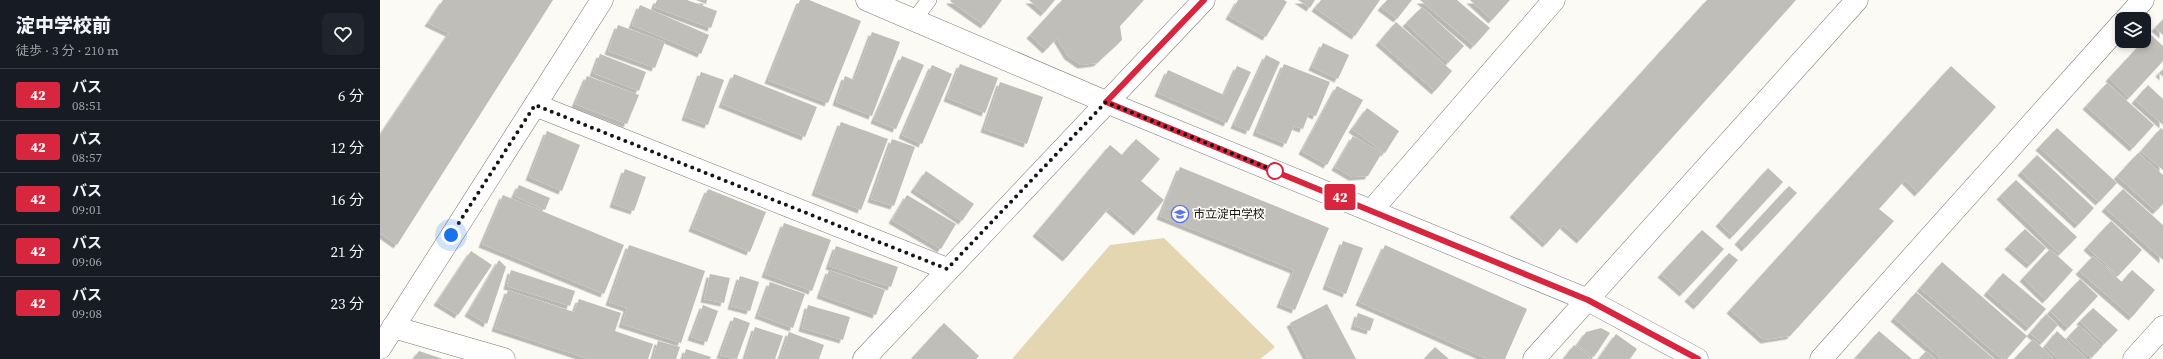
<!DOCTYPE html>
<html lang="ja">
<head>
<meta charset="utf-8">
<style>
	:root { --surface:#171b24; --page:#20242c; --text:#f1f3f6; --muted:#9ea1a6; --line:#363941 }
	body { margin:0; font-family:"Source Serif 4","Noto Sans JP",serif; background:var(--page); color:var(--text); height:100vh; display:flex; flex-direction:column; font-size:15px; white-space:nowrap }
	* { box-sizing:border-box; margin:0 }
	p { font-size:13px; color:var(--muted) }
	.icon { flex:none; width:22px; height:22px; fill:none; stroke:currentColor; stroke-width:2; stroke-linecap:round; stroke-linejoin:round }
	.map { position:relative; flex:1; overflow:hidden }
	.drawer { display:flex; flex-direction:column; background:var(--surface); width:380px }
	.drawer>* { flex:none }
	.badge { padding:0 8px; border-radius:3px; font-size:14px; line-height:26px }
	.tools { position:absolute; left:1735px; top:12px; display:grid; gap:8px }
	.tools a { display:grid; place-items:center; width:36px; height:36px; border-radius:8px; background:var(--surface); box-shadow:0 2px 6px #0003; font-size:20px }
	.you { position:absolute; width:20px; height:20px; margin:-10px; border:3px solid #fff; border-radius:50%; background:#1a73e8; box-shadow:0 0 0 6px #1a73e833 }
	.map>.badge { position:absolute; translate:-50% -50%; box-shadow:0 0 0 2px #fff }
	.round { display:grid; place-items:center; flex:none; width:42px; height:42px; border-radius:8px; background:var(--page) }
	.summary { display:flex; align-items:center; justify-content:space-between; height:68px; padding:0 16px }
	h1 { font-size:19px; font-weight:800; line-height:30px }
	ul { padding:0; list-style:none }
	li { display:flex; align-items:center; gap:12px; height:52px; padding:0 16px; border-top:1px solid var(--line) }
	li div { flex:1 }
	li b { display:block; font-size:15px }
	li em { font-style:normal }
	li .badge { min-width:44px; font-weight:700; text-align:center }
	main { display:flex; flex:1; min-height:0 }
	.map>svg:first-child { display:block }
</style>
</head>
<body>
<main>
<section class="drawer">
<div class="summary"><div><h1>淀中学校前</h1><p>徒歩 · 3 分 · 210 m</p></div><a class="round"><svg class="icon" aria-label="heart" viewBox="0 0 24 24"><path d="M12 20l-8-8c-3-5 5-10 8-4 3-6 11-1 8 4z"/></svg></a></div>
<ul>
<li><span class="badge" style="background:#d7263d;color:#fff">42</span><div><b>バス</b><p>08:51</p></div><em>6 分</em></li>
<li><span class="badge" style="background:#d7263d;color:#fff">42</span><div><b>バス</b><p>08:57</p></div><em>12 分</em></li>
<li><span class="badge" style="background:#d7263d;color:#fff">42</span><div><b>バス</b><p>09:01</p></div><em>16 分</em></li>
<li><span class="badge" style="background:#d7263d;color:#fff">42</span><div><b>バス</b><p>09:06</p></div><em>21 分</em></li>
<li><span class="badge" style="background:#d7263d;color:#fff">42</span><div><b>バス</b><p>09:08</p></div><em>23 分</em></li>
</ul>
</section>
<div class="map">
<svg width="1783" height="359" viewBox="0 0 1783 359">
	<defs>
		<filter id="shadow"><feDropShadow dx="-3.5" dy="3.5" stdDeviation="0" flood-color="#0004"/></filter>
	</defs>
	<rect width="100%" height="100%" fill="#fcfaf5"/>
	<polygon fill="#e3d6b0" points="784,238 895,347 880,359 632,359 730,245"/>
	<g fill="#bfbeb9" filter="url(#shadow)">
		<polygon points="63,0 173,0 17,245 0,233 0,135 69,33 48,23"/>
		<polygon points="277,0 307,0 337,11 331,28 274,7"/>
		<polygon points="316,0 327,0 326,4"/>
		<polygon points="420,0 429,0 481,21 448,103 388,80"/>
		<polygon points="571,0 622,0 604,25 570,1"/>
		<polygon points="649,0 675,0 664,13"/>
		<polygon points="682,0 764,0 740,26 742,40 717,63 701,65 688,56 677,38 666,50 650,35"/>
		<polygon points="858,0 904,0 907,2 886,37 849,16"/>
		<polygon points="918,0 935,0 930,8"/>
		<polygon points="941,0 1000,0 975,36 935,8"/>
		<polygon points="1007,0 1032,0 1017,19 1001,7"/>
		<polygon points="1040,0 1077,0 1110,28 1094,46"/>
		<polygon points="1090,0 1130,0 1112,20"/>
		<polygon points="1327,0 1416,0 1200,240 1183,225 1166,244 1133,214"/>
		<polygon points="260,5 329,35 321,54 252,25"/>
		<polygon points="1042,7 1084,46 1068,63 1026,23"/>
		<polygon points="1783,19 1783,35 1775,28"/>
		<polygon points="1016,22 1072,71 1055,91 999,42"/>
		<polygon points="238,25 285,42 275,68 228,51"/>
		<polygon points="492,32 520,42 492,116 456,102 465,76 474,80"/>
		<polygon points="1770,34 1783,46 1783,61 1749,98 1729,78"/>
		<polygon points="943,43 969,55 958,79 932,67"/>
		<polygon points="220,54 266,72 259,91 213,73"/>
		<polygon points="886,55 900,62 869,131 854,125"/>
		<polygon points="522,56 544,65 516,129 494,120"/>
		<polygon points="580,64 618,78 605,113 567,98"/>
		<polygon points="904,64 950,82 936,116 929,113 923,129 914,126 906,144 876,132"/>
		<polygon points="552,65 572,74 542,144 522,135"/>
		<polygon points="857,66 871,72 847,123 778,93 788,70 844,95"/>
		<polygon points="1571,66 1616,107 1538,193 1525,180 1499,209 1514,221 1410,336 1384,340 1350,310"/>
		<polygon points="1783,69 1783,77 1779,73"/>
		<polygon points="321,72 344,80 328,125 305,117"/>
		<polygon points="354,74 437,107 425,137 342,104"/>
		<polygon points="207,76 259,95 247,124 195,104"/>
		<polygon points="620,82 663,97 647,144 604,129"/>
		<polygon points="1727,83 1774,125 1753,148 1706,106"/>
		<polygon points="1768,85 1783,99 1783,125 1755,100"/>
		<polygon points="957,86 983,100 947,165 922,151"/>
		<polygon points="987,108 1019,131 1005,153 972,129"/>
		<polygon points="461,122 508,139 481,210 435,192"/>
		<polygon points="1677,128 1737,183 1719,202 1659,147"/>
		<polygon points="1781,128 1783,130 1783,170 1761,151"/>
		<polygon points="167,131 200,145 182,191 149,177"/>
		<polygon points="973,136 1002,153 988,176 972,177 955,167"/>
		<polygon points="512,139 535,147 514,206 491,199"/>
		<polygon points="756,139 780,159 761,181 784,200 757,232 729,208 686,258 656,233 730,145 742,155"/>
		<polygon points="1758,153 1783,175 1783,204 1776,211 1737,176"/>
		<polygon points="1657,155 1714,208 1698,225 1641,172"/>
		<polygon points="800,167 949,228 915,310 900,304 914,270 780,216"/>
		<polygon points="1388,168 1403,182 1353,236 1339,223"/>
		<polygon points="245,169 266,177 254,211 233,204"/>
		<polygon points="546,171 594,204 582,221 534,189"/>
		<polygon points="1636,180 1697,237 1680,254 1620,196"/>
		<polygon points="139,185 170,198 165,210 134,196"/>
		<polygon points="1409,186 1417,193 1365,248 1358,241"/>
		<polygon points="328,189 386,212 370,252 312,228"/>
		<polygon points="1743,189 1783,225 1783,260 1725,208"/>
		<polygon points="123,195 244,245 224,294 102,244"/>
		<polygon points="527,195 576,224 561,249 512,220"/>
		<polygon points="1731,221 1762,250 1738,276 1707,247"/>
		<polygon points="404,223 451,240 432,291 385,274"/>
		<polygon points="1645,229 1666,248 1650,265 1628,246"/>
		<polygon points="1322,230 1344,249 1303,293 1281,274"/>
		<polygon points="963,241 983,248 966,294 946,286"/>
		<polygon points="249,245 325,271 301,343 242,324 247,308 229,302"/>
		<polygon points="1005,245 1147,309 1125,359 1108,359 979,302"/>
		<polygon points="456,246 518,267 511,287 449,266"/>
		<polygon points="1670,249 1693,270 1666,300 1643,278"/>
		<polygon points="91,251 112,265 78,315 57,302"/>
		<polygon points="1349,253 1358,260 1317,306 1308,298"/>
		<polygon points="1713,256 1742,282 1752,270 1775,290 1752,317 1699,271"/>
		<polygon points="119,260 126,267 107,324 88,313"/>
		<polygon points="1562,262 1647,336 1627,359 1622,359 1540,288"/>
		<polygon points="131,270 195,291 190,306 127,286"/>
		<polygon points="449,270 505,290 496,315 440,295"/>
		<polygon points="1623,273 1666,309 1649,328 1607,292"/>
		<polygon points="330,274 350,278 344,303 324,299"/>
		<polygon points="360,276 379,282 370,311 351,306"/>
		<polygon points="1700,279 1718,296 1688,328 1670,311"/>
		<polygon points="390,282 425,294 413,328 378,315"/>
		<polygon points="128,290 194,312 199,299 241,313 235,331 273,344 268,359 209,359 115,328"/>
		<polygon points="1536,292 1614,359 1562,359 1514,318"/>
		<polygon points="947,304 976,359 928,359 910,323"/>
		<polygon points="323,305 338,311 327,342 311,337"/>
		<polygon points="428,305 470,317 463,340 422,328"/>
		<polygon points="1713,308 1738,330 1724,344 1700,321"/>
		<polygon points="978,313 994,319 990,331 974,326"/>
		<polygon points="1666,314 1678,325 1662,343 1650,333"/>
		<polygon points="354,317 370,323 357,359 340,355"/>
		<polygon points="564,323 599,356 596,359 531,359"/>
		<polygon points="1699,325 1722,347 1711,358 1688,337"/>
		<polygon points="375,327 403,336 395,359 365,359"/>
		<polygon points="1221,328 1230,333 1214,357 1197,345 1206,332"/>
		<polygon points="1499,331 1532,359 1479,359 1476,357"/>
		<polygon points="1677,331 1707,359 1679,359 1665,346"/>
		<polygon points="409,332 444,345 439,359 400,359"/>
		<polygon points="1236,334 1257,349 1250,359 1218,359"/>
		<polygon points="1653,339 1674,359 1634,359"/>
		<polygon points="278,341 300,347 296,359 273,359"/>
		<polygon points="1194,345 1211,358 1210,359 1188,359 1185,357"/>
		<polygon points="1055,347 1069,359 1044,359"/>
		<polygon points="306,349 331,357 330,359 303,359"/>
		<polygon points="39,351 63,359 33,359"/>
		<polygon points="1546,351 1555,359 1539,359"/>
	</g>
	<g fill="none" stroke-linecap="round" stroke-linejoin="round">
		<defs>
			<polyline id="service" points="534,20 549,0"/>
			<g id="minor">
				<polyline points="1746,19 1763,0"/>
				<polyline points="155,105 567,269"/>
				<polyline points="992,210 1174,0"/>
				<polyline points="13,327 124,359"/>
				<polyline points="1154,359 1477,0"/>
				<polyline points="1441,359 1742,23"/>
			</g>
			<g id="tertiary">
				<polyline points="487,0 726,102 1208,300 1317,359"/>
				<polyline points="0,348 222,0"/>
				<polyline points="484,359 824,0"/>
			</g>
			<polyline id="secondary" points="1754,359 1783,327"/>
		</defs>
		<use href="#service" stroke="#7b7975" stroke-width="16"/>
		<use href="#minor" stroke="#7b7975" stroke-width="23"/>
		<use href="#tertiary" stroke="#7b7975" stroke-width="23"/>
		<use href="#secondary" stroke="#7b7975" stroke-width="23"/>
		<use href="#service" stroke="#fff" stroke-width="15"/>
		<use href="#minor" stroke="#fff" stroke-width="22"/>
		<use href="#tertiary" stroke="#fff" stroke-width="22"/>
		<use href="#secondary" stroke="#fff" stroke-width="22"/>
	</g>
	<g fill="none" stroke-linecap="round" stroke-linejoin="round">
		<defs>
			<polyline id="line" points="824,0 726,102 1208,300 1318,359"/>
		</defs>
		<use href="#line" stroke="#fff" stroke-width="9"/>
		<use href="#line" stroke="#d7263d" stroke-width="6"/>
		<polyline stroke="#161514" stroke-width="4" stroke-dasharray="0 7.2" points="71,235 155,105 567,269 726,102 895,171"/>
	</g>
	<defs>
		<symbol id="school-ring" viewBox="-11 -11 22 22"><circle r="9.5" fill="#fcfaf5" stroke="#5b72e9" stroke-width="1.5"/><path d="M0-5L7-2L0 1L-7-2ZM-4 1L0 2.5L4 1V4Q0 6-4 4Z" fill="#5b72e9"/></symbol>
	</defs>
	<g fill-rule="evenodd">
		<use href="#school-ring" x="790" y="204" width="20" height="20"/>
	</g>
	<circle fill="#fff" stroke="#d7263d" stroke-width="2" cx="895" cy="171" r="8"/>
	<g text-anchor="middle" stroke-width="3.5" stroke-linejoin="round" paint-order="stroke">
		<g font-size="12" fill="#161514" stroke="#fcfaf5" text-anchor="start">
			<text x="813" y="218">市立淀中学校</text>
		</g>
	</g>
</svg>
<div class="tools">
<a><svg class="icon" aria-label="layers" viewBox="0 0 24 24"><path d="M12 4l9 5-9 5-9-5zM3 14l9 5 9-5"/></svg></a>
</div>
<div class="you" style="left:71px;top:235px"></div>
<b class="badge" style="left:960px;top:197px;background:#d7263d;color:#fff">42</b>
</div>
</main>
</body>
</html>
